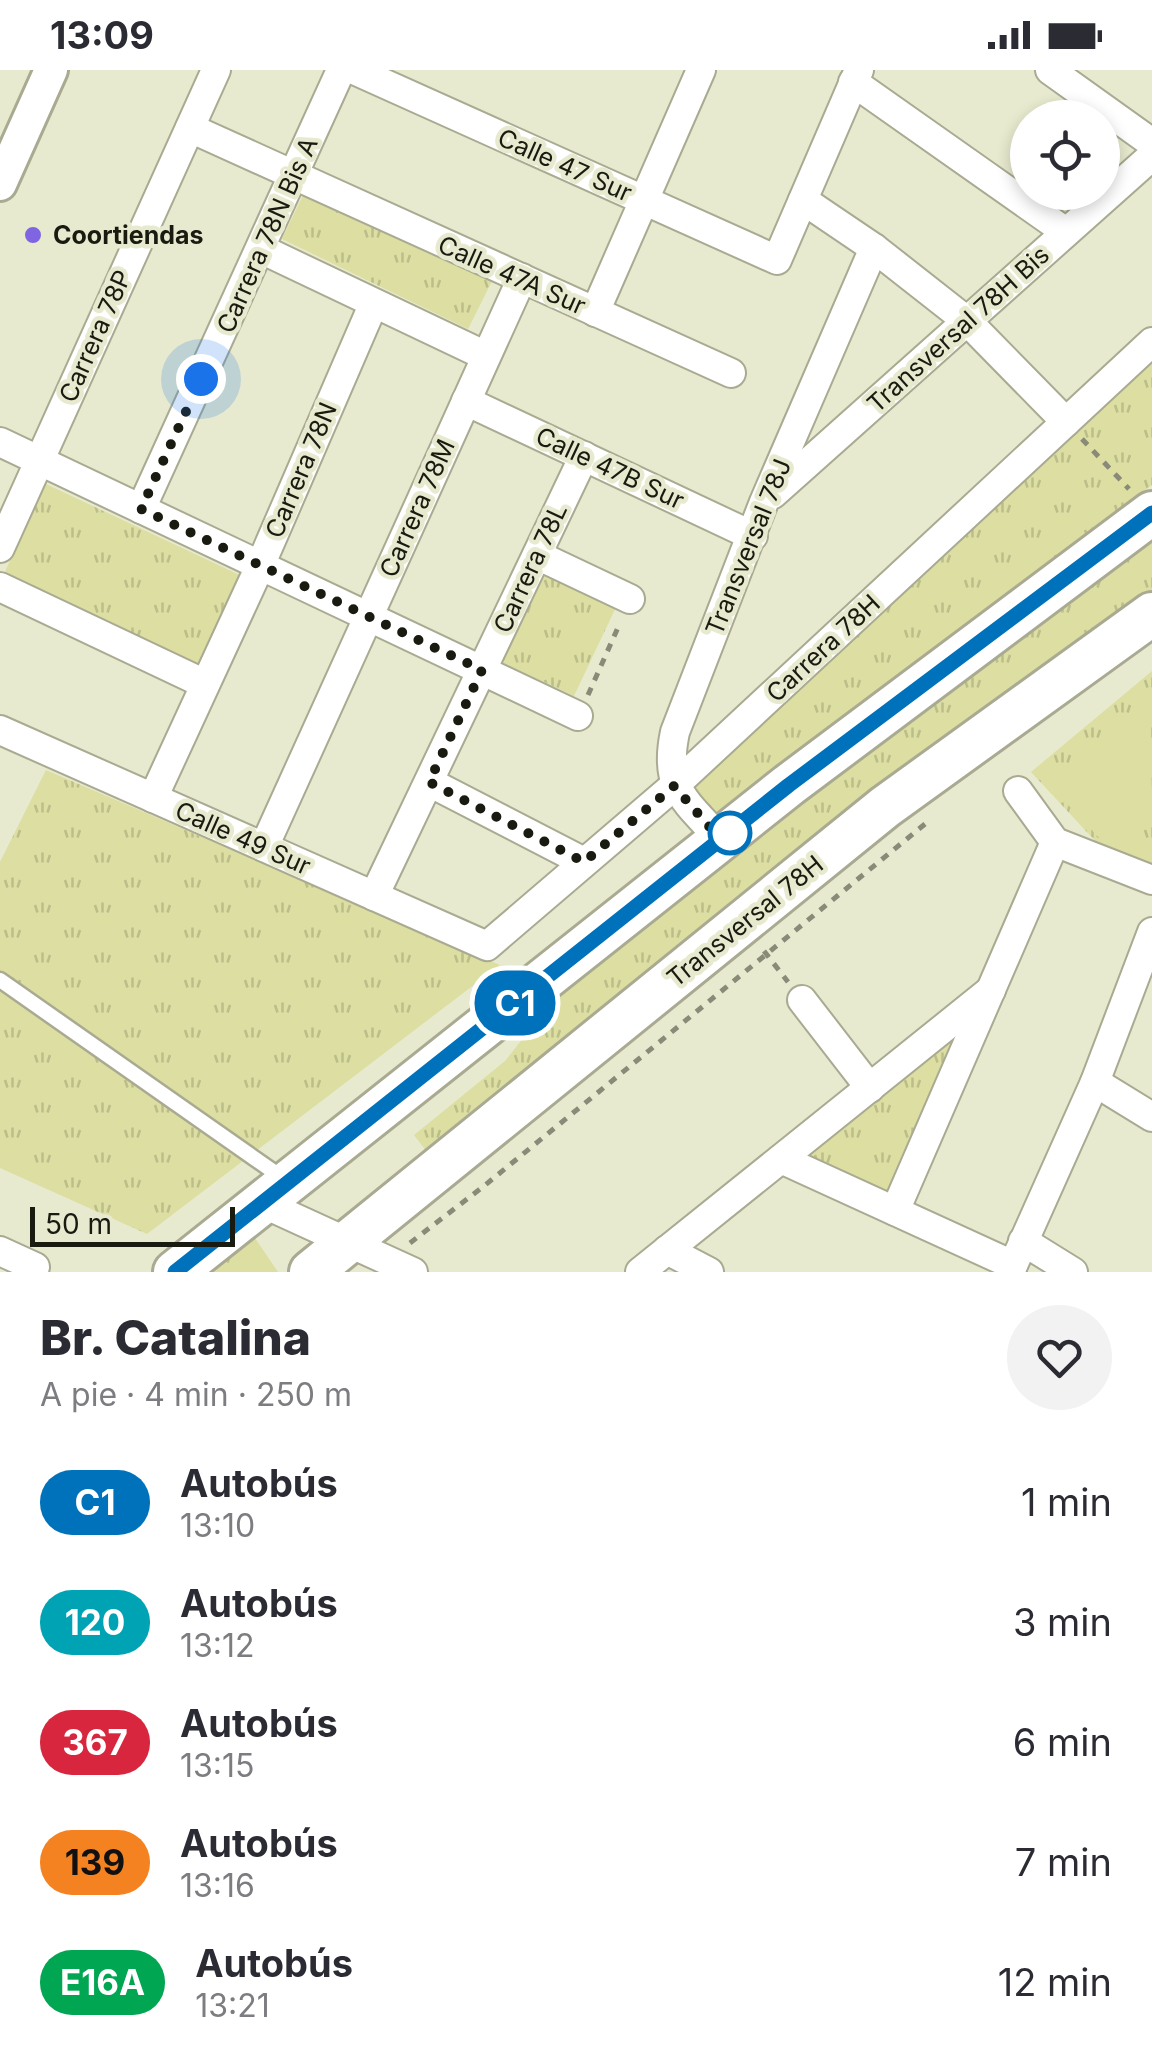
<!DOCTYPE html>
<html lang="es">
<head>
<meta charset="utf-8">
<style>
	:root { --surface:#fff; --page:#f2f2f3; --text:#2b2b33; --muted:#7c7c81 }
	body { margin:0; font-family:Inter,sans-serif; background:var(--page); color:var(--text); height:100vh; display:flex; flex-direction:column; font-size:38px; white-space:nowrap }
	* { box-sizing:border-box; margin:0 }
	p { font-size:32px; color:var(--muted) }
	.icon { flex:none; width:55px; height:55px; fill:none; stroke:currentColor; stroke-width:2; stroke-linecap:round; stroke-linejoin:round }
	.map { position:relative; height:1202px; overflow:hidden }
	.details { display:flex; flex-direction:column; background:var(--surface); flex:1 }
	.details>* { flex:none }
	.badge { padding:0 20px; border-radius:32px; font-size:35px; line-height:65px }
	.controls { position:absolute; left:1010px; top:30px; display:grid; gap:20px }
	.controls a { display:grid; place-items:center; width:110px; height:110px; border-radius:50%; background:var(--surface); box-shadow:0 5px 15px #0003; font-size:50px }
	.scale { position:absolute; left:30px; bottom:25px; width:205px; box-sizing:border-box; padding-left:10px; border:5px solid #191a10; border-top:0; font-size:28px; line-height:35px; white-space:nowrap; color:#191a10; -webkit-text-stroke:8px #e8eacf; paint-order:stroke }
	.you { position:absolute; width:50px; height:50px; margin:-25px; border:8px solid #fff; border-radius:50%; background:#1a73e8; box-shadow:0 0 0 15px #1a73e833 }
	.map>.badge { position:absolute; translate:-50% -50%; box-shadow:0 0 0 5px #fff }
	.round { display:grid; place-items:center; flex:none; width:105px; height:105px; border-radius:52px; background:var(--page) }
	.head { display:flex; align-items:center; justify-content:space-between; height:170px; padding:0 40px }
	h1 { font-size:48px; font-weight:800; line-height:75px }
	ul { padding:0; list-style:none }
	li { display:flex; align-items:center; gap:30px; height:120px; padding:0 40px }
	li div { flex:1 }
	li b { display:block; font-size:38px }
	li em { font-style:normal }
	li .badge { min-width:110px; font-weight:700; text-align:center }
	.status { display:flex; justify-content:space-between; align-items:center; height:70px; padding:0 50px; background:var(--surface); direction:ltr }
	.status svg { height:28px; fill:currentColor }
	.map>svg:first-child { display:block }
</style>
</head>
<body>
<div class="status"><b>13:09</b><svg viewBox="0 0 49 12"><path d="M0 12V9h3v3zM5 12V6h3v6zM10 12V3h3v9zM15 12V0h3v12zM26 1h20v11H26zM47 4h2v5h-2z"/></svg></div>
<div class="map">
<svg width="1152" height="1202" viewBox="0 0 1152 1202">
	<defs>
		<pattern id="grass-tufts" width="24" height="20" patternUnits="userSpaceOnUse" patternTransform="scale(2.5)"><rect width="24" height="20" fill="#dcdea2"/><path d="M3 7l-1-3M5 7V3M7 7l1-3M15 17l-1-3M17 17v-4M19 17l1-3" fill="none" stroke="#bcbe8a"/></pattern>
	</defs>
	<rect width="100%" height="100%" fill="#e8eacf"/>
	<g fill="url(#grass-tufts)">
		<polygon points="305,121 492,211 468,259 282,169"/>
		<polygon points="1152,293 1152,415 714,746 690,718"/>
		<polygon points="46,414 246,508 201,601 2,508"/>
		<polygon points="1152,466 1152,523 430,1086 414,1065 505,991 549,935 803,728"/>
		<polygon points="542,500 617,535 574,626 499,591"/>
		<polygon points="1152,601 1152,795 1099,775 1031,702"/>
		<polygon points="46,700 500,895 147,1164 0,1098 0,792"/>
		<polygon points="965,951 889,1125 803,1086"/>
		<polygon points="255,1168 278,1202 211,1202"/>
	</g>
	<polygon fill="#dcdea2" points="1149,629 1152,723 1102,771 1054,720"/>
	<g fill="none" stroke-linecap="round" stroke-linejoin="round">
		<defs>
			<polyline id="service" points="0,910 284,1109"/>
			<g id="minor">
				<polyline points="354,0 777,190 859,0"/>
				<polyline points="1050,0 1152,73"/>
				<polyline points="853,12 1066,162"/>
				<polyline points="190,58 731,303"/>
				<polyline points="803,130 874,178 967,251 1066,352"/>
				<polyline points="261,179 486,286"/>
				<polyline points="595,242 701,0"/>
				<polyline points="466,331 753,466"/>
				<polyline points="0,372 578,646"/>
				<polyline points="773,424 1152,86"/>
				<polyline points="141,439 341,0"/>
				<polyline points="0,478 216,0"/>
				<polyline points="537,485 630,529"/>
				<polyline points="0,517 205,614"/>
				<polyline points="0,660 487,876 674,716 1152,272"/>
				<polyline points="429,712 584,792"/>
				<polyline points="1018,721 1055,772 1152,810"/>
				<polyline points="153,728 260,496 373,235"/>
				<path d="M 721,770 C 685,730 663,718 675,662 L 764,432 L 874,178"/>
				<polyline points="264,777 522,208"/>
				<polyline points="374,826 584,386"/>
				<polyline points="802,930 870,1018"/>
				<polyline points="1095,1012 1152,1047"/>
				<polyline points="781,1089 1013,1195"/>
				<polyline points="262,1133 413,1202"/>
				<polyline points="895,1141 1055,772"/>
				<polyline points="1023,1171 1073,1202"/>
				<polyline points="667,1180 709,1202"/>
				<polyline points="0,1181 35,1197"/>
				<polyline points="640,1202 991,920"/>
				<polyline points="1010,1202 1095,1012 1152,862"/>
			</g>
			<polyline id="tertiary" points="0,114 51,0"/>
			<g id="primary">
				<polyline points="175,1202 789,715 1152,443"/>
				<polyline points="311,1202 885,737 1152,544"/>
			</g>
		</defs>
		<use href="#service" stroke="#a9aa91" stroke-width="19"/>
		<use href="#minor" stroke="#a9aa91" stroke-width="32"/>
		<use href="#tertiary" stroke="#a9aa91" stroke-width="38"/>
		<use href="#primary" stroke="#a9aa91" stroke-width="48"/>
		<g stroke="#898a77" stroke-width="5" stroke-dasharray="8 8" stroke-linecap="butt">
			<polyline points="1082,369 1129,419"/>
			<polyline points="588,625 620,553"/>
			<polyline points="764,881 788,912"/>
			<polyline points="410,1173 484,1116 925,754"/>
		</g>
		<use href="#service" stroke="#fff" stroke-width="14"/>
		<use href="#minor" stroke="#fff" stroke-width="28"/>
		<use href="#tertiary" stroke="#fff" stroke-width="32"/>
		<use href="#primary" stroke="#fff" stroke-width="42"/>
	</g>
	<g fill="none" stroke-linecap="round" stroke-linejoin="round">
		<defs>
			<polyline id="line" points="175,1202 789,715 1152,443"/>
		</defs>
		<use href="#line" stroke="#fff" stroke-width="22"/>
		<use href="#line" stroke="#0072bc" stroke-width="15"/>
		<polyline stroke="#191a10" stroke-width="10" stroke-dasharray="0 18" points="201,309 141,439 482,600 429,712 584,792 674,716 721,770 730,763"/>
	</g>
	<circle fill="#7f65e1" stroke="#e8eacf" stroke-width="4" cx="33" cy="165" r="10"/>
	<circle fill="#fff" stroke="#0072bc" stroke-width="5" cx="730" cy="763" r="20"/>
	<g text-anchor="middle" stroke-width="9" stroke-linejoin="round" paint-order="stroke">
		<g font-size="25" fill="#191a10" stroke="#e8eacf">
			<text transform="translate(565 95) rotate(24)" y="9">Calle 47 Sur</text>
			<text transform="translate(267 165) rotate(-66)" y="9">Carrera 78N Bis A</text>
			<text transform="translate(512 205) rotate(24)" y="9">Calle 47A Sur</text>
			<text transform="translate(958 259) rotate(-42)" y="9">Transversal 78H Bis</text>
			<text transform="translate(95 266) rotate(-66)" y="9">Carrera 78P</text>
			<text transform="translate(610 398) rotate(25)" y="9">Calle 47B Sur</text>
			<text transform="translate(301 400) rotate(-67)" y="9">Carrera 78N</text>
			<text transform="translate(417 438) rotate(-66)" y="9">Carrera 78M</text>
			<text transform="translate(748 477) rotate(-68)" y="9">Transversal 78J</text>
			<text transform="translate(530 498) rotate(-65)" y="9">Carrera 78L</text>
			<text transform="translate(823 578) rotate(-43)" y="9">Carrera 78H</text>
			<text transform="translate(243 768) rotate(24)" y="9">Calle 49 Sur</text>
			<text transform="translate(745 851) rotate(-39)" y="9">Transversal 78H</text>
		</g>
		<g font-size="25" font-weight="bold" fill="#191a10" stroke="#e8eacf" text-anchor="start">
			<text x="53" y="174">Coortiendas</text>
		</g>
	</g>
</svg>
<div class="controls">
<a><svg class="icon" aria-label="locate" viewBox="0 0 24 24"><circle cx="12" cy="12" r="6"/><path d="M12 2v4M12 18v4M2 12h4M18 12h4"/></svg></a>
</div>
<div class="scale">50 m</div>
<div class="you" style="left:201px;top:309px"></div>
<b class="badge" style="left:515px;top:933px;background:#0072bc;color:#fff">C1</b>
</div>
<section class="details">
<div class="head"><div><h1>Br. Catalina</h1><p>A pie · 4 min · 250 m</p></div><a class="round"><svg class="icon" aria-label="heart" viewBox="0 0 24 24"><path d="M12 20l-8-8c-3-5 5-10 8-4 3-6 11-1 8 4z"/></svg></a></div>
<ul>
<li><span class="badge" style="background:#0072bc;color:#fff">C1</span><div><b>Autobús</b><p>13:10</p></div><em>1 min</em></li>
<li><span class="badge" style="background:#00a3b4;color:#fff">120</span><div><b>Autobús</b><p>13:12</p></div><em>3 min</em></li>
<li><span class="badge" style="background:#d7263d;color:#fff">367</span><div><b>Autobús</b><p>13:15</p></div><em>6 min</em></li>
<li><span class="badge" style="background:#f58220;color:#111">139</span><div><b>Autobús</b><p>13:16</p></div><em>7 min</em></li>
<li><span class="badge" style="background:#00a651;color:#fff">E16A</span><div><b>Autobús</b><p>13:21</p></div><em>12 min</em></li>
</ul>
</section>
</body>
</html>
